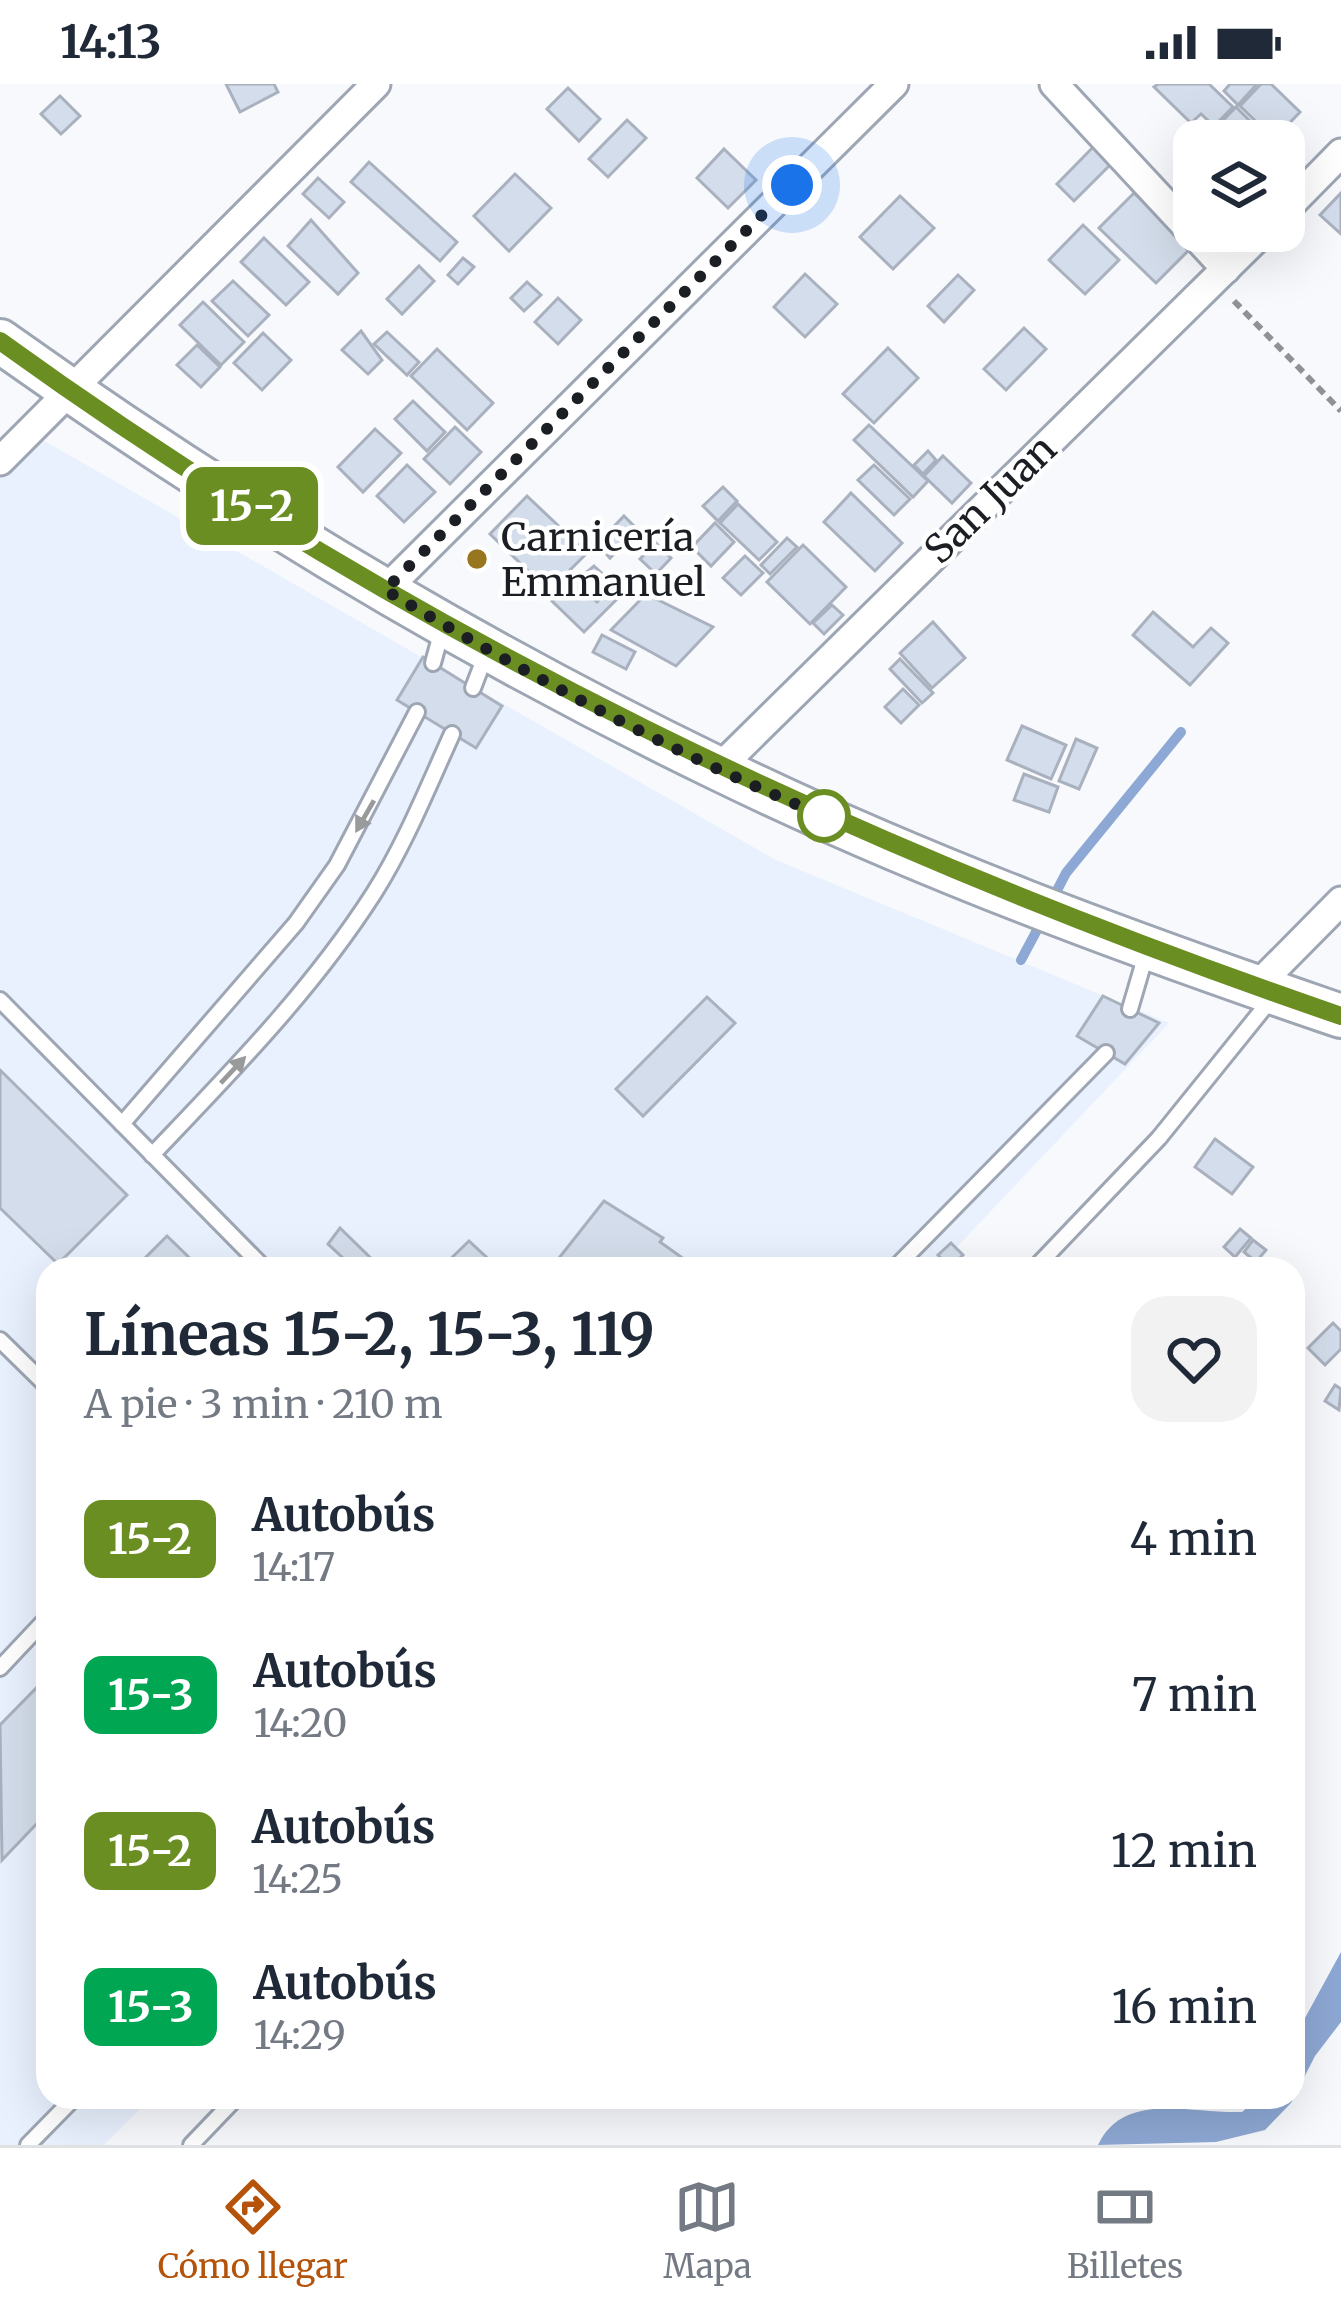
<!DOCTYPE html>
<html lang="es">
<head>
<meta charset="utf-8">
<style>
	:root { --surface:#fff; --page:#f2f2f3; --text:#1f2937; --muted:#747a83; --line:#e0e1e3; --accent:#b45309 }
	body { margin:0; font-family:Merriweather,serif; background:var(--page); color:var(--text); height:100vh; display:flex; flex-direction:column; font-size:45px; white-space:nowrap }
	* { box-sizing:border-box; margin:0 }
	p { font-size:39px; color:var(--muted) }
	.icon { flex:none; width:66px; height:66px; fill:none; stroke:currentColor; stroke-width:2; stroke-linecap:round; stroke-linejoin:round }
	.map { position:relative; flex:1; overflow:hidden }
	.panel { position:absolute; left:36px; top:1173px; width:1269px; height:852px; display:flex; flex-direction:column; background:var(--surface); border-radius:36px; box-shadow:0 12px 48px #0002 }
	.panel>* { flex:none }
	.badge { padding:0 24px; border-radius:18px; font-size:42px; line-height:78px }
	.buttons { position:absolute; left:1173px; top:36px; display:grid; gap:24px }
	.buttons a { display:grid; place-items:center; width:132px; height:132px; border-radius:24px; background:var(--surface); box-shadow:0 12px 48px #0002; font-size:60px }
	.you { position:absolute; width:60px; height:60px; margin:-30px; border:9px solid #fff; border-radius:50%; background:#1a73e8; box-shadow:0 0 0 18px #1a73e833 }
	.map>.badge { position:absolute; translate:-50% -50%; box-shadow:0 0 0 6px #fff }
	.round { display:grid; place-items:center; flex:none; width:126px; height:126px; border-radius:36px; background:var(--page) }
	.overview { display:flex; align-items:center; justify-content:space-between; height:204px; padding:0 48px }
	h1 { font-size:57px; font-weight:700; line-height:90px }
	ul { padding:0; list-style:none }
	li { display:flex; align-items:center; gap:36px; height:156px; padding:0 48px }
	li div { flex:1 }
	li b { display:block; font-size:45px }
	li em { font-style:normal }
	li .badge { min-width:132px; font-weight:700; text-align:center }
	.status { display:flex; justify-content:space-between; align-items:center; height:84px; padding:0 60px; background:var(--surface); direction:ltr }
	.status svg { height:33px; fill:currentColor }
	.dock { display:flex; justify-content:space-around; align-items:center; height:168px; border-top:3px solid var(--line); background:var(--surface); font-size:33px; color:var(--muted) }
	.dock a { display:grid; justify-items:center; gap:6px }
	.dock .current { color:var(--accent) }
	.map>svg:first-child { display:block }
</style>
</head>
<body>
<div class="status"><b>14:13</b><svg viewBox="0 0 49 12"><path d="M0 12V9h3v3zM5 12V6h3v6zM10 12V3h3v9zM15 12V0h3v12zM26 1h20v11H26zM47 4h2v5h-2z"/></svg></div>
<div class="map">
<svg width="1341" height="2061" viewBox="0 0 1341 2061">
	<rect width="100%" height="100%" fill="#f8f9fc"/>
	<polygon fill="#e9f1fe" points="34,351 776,776 1169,939 936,1185 48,1185 48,2013 152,2013 104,2061 0,2061 0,388"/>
	<path fill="#8da8d4" d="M 1341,1868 L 1341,1938 L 1315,1972 L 1291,2019 L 1265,2046 L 1216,2058 L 1098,2061 C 1124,2006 1190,2030 1242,2028 L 1260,2013 L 1293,2013 L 1293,1956 Z"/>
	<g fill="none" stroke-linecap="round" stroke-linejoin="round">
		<g stroke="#8da8d4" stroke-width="10">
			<polyline points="1052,816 1066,789 1181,648"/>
			<polyline points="1021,876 1044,833"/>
		</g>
	</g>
	<g fill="#d4ddeb" stroke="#a9b1bf" stroke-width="3">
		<polygon points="226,0 274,0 278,8 240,28"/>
		<polygon points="1158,0 1209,0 1233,23 1214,42 1201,30 1191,39 1154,3"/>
		<polygon points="1230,0 1257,0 1238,21 1224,7"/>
		<polygon points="1261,0 1271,0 1300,28 1274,55 1240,22"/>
		<polygon points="568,4 600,35 579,57 547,25"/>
		<polygon points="60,12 80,32 61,50 41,30"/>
		<polygon points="1236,23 1265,52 1260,57 1203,57"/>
		<polygon points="627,36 646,54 608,93 589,75"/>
		<polygon points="1099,57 1117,74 1074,117 1057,100"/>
		<polygon points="724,65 756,96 728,124 697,94"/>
		<polygon points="369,78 457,158 440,177 351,98"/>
		<polygon points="515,90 551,124 509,167 474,132"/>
		<polygon points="318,94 344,118 329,134 303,110"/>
		<polygon points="1134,109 1191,164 1156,199 1099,144"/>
		<polygon points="1341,109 1341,150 1320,131"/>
		<polygon points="900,112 934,144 893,185 860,153"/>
		<polygon points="311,136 358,189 338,210 288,162"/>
		<polygon points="1083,141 1119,176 1085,210 1049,176"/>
		<polygon points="264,154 309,198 286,221 241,178"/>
		<polygon points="463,174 474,183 458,200 448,191"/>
		<polygon points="419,182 434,197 402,230 387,215"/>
		<polygon points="805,190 837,220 805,253 774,223"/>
		<polygon points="958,191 974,206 944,238 928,222"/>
		<polygon points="233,197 269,231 248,252 212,217"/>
		<polygon points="527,198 541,211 524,227 511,214"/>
		<polygon points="558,214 581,236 558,260 535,238"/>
		<polygon points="203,218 244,258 221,281 180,241"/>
		<polygon points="1024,244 1046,265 1006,306 984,285"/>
		<polygon points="361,247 382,276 368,290 342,266"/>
		<polygon points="387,248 419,278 407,291 374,260"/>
		<polygon points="263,249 291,276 262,306 234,279"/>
		<polygon points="197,261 220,283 201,303 177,281"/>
		<polygon points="888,264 918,294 874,339 843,310"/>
		<polygon points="437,265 493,319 467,346 411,292"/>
		<polygon points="413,317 445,348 427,367 395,335"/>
		<polygon points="869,341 928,397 913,413 854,356"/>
		<polygon points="455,343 481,368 450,400 424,375"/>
		<polygon points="375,345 401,369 363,408 338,383"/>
		<polygon points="928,367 936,376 923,390 914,381"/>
		<polygon points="943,372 971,399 952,419 924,392"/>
		<polygon points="407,381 435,408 404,438 377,412"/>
		<polygon points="874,381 910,415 894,431 858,396"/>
		<polygon points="723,403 737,417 718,437 703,422"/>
		<polygon points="851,409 902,459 875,487 824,438"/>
		<polygon points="527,412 587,469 549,507 490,450"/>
		<polygon points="738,420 777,458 759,476 720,439"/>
		<polygon points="624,432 638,446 610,474 597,460"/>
		<polygon points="715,439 734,458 711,482 692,463"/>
		<polygon points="787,454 797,463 770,490 761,481"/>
		<polygon points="656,459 671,474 656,490 640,475"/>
		<polygon points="803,461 846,503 810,540 767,498"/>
		<polygon points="745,472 763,489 741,511 723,494"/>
		<polygon points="594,482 607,494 590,512 597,518 607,507 616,516 584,548 552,517"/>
		<polygon points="646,510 713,543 676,582 611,546"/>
		<polygon points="832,521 843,531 824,550 813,539"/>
		<polygon points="1153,528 1193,563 1211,544 1228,559 1190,601 1133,551"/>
		<polygon points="933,538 965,574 932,604 900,569"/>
		<polygon points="602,551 635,568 626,585 593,568"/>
		<polygon points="423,573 502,622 476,664 397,616"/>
		<polygon points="900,575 933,609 922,619 890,585"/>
		<polygon points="903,605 919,621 901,639 885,623"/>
		<polygon points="1022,642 1066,661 1051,695 1007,676"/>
		<polygon points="1076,655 1097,664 1079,705 1059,697"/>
		<polygon points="1024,690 1058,703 1049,728 1014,716"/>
		<polygon points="1103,912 1159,939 1125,980 1077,952"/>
		<polygon points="707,913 735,939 643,1032 616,1005"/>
		<polygon points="0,986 127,1111 58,1180 0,1124"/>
		<polygon points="1215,1055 1253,1083 1232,1110 1195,1083"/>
		<polygon points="604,1117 663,1154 660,1158 698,1185 578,1185 559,1174"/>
		<polygon points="340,1144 382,1185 355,1185 328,1160"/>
		<polygon points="1240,1145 1251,1154 1235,1173 1224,1163"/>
		<polygon points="167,1152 201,1185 134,1185"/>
		<polygon points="1253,1156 1266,1166 1256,1178 1244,1168"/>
		<polygon points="469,1157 497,1183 440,1185"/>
		<polygon points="951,1159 963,1171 950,1184 938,1171"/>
		<polygon points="1333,1239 1341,1247 1341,1265 1325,1281 1308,1264"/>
		<polygon points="1335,1301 1341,1305 1339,1326 1325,1317"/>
		<polygon points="48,1592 48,1728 2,1776 0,1641"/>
	</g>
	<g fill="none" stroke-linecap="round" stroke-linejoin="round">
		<defs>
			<g id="service">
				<polyline points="433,579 442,546"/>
				<polyline points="473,604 486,570"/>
				<polyline points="0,916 265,1185"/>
				<polyline points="1130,925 1147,867"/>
				<polyline points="122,1040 296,839 337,781 417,628"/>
				<path d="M 152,1071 C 231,988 312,906 374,809 C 405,760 428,703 452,650"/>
				<polyline points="894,1185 1106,969"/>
				<polyline points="1034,1185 1159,1054 1272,914"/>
				<polyline points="0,1256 48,1303"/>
				<polyline points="0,1584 48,1533"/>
				<polyline points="28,2061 75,2013"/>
				<polyline points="191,2061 237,2013"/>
			</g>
			<g id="minor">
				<polyline points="1054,0 1226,185"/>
				<polyline points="1284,127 1341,69"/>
				<polyline points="0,377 376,0"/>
				<polyline points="385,506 894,0"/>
				<polyline points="718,685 1264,147"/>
				<polyline points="1258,901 1341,817"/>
			</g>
			<path id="primary" d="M 0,257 C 226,418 467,563 717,684 C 918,782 1130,860 1341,932"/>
		</defs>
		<use href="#service" stroke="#9ea6b4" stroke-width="20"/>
		<use href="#minor" stroke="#9ea6b4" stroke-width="33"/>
		<use href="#primary" stroke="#9ea6b4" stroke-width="48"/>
		<polyline stroke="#8f9195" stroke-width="6" stroke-dasharray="9 6" stroke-linecap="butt" points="1234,217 1341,327"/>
		<use href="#service" stroke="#fff" stroke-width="14"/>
		<use href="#minor" stroke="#fff" stroke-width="27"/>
		<use href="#primary" stroke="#fff" stroke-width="42"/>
	</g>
	<defs><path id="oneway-solid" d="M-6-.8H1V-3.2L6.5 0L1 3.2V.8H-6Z" transform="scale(3)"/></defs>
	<g fill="#989a9c">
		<use href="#oneway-solid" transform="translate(365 732) rotate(120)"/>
		<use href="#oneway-solid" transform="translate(233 986) rotate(-47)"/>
	</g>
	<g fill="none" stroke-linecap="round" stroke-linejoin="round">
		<defs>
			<path id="line" d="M 0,257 C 413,556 861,767 1341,932"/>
		</defs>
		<use href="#line" stroke="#fff" stroke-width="27"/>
		<use href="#line" stroke="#6b8e23" stroke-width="18"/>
		<path stroke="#1b1e23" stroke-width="12" stroke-dasharray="0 21.6" d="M 792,101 L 385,506 C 526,590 673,669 824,732"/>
	</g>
	<circle fill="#98751f" stroke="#fff" stroke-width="4.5" cx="477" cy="475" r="12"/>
	<circle fill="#fff" stroke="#6b8e23" stroke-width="6" cx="824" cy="732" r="24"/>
	<g text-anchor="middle" stroke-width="9" stroke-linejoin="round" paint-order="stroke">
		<g font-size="39" fill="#1b1e23" stroke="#fff">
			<text transform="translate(990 415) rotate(-44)" y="14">San Juan</text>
		</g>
		<g font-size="39" fill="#1b1e23" stroke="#fff" text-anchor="start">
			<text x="501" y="467">Carnicería<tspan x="501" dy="45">Emmanuel</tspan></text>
		</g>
	</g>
</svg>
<div class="buttons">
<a><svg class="icon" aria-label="layers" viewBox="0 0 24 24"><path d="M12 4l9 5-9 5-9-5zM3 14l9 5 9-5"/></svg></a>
</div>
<div class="you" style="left:792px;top:101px"></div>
<b class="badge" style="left:252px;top:422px;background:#6b8e23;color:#fff">15-2</b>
<section class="panel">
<div class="overview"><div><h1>Líneas 15-2, 15-3, 119</h1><p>A pie · 3 min · 210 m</p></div><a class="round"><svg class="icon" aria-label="heart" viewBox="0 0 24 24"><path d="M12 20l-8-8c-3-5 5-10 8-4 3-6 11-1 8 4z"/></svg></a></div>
<ul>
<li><span class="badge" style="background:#6b8e23;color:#fff">15-2</span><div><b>Autobús</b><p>14:17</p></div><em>4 min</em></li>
<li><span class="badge" style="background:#00a651;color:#fff">15-3</span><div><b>Autobús</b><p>14:20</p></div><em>7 min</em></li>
<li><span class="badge" style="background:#6b8e23;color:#fff">15-2</span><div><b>Autobús</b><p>14:25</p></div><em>12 min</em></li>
<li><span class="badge" style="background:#00a651;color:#fff">15-3</span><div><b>Autobús</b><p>14:29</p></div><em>16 min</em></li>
</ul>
</section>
</div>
<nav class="dock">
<a class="current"><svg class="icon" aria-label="directions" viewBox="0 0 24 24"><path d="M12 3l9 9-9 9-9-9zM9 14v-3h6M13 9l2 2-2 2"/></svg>Cómo llegar</a>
<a><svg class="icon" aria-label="map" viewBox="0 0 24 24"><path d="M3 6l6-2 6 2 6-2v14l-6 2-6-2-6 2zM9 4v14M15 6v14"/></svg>Mapa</a>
<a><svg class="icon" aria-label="tickets" viewBox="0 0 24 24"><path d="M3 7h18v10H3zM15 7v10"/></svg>Billetes</a>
</nav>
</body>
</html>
